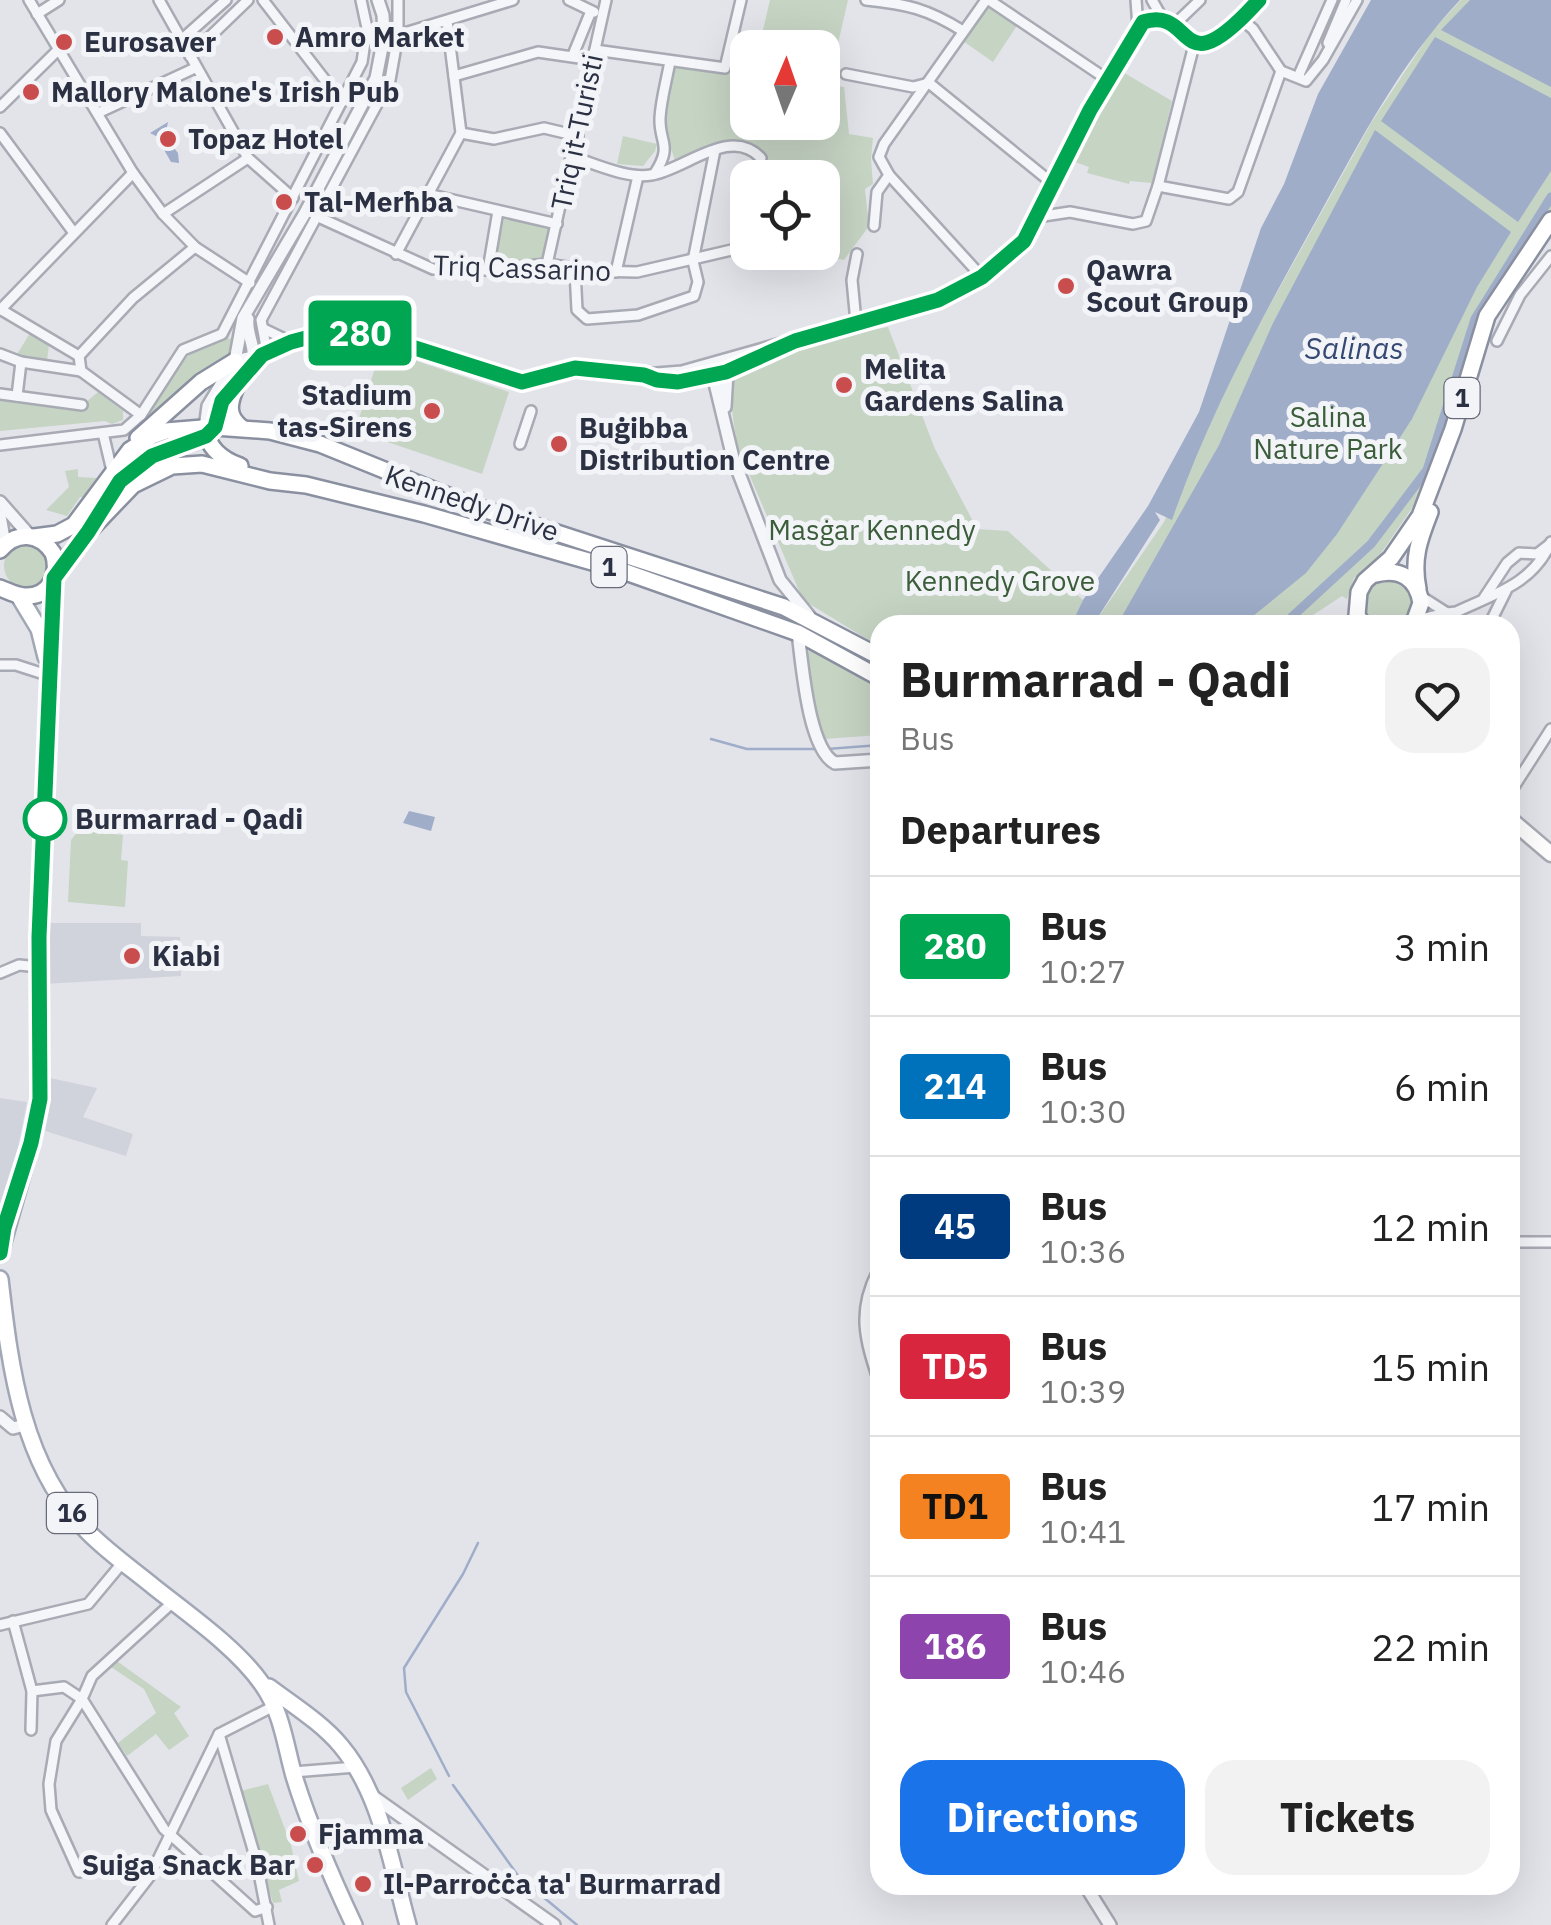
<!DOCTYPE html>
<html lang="en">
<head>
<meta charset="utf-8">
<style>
	:root { --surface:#fff; --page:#f2f2f2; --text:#222; --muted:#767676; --line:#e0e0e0; --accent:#1a73e8 }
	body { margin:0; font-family:"IBM Plex Sans",sans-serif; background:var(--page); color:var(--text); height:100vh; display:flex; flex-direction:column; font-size:38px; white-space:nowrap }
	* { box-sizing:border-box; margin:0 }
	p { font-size:32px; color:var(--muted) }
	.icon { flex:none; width:55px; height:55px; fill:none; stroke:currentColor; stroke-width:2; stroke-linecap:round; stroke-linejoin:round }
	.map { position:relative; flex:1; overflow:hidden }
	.side { position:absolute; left:870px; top:615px; width:650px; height:1280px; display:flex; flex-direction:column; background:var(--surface); border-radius:30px; box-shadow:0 10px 40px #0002 }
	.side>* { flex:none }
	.badge { padding:0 20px; border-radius:8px; font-size:35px; line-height:65px }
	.needle { width:65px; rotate:2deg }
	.fabs { position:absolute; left:730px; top:30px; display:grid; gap:20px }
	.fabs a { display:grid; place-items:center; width:110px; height:110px; border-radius:20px; background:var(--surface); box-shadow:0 10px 40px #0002; font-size:50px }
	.map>.badge { position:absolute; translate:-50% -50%; box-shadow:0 0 0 5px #fff }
	h2 { padding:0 30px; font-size:38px; line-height:90px }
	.round { display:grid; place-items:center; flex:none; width:105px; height:105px; border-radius:30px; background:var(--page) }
	.overview { display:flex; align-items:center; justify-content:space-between; height:170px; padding:0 30px }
	h1 { font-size:48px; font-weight:700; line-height:75px }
	.action { display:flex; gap:20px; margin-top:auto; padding:20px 30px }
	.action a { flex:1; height:115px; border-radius:30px; background:var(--accent); color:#fff; font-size:40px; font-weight:700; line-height:115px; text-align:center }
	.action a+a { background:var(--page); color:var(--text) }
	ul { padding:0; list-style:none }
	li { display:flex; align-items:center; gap:30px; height:140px; padding:0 30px; border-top:2px solid var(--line) }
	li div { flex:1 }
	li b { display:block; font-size:38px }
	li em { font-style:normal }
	li .badge { min-width:110px; font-weight:700; text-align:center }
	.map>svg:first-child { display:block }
</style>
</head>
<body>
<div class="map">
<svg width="1551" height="1925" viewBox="0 0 1551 1925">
	<rect width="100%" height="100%" fill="#e3e4ea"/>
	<g fill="#d1d3dc">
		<polygon points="45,923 141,923 141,936 180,937 181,976 44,984"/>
		<polygon points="50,1078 97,1088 83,1117 133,1134 126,1156 45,1131 51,1097 49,1094"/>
		<polygon points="0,1098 27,1102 15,1163 0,1208"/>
	</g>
	<g fill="#c6d4c4">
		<path d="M 770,0 L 848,0 L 836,52 L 837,86 L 844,87 L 849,134 L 873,138 L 871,159 L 873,184 L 865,189 L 869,226 L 844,260 L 813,254 L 822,252 L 822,178 L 761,177 L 766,156 C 739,125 704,147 675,161 L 665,130 L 664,116 L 673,64 L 723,74 L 732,69 L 747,73 L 748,122 L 822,122 L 822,48 L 759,47 Z"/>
		<polygon points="1461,0 1551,0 1551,212 1506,280 1423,492 1373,565 1354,578 1347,599 1342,596 1298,625 1093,625 1164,522 1244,352 1371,123 1431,32"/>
		<polygon points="993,7 1018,24 993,62 963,41 985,8"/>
		<polygon points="1121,71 1172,101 1152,183 1130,181 1129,184 1087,173 1089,167 1069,160"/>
		<polygon points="623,136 657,144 655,151 643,166 617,164"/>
		<polygon points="504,219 552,228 545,256 532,265 494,267"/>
		<polygon points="888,327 935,449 977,529 1008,531 1083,600 1071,625 880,625 880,647 803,600 737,446 729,389 735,377 740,370 791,350 799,351 823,339"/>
		<polygon points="30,333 49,345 47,361 16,356"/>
		<polygon points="224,337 235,340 232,355 151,415 147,412 190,353 221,342"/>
		<polygon points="381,349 509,392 482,474 355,431"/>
		<polygon points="98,392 123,411 123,420 112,424 105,421 0,431 0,398 84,410 85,403"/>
		<polygon points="78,469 78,477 97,478 85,497 80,497 67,516 46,510 69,487 65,471"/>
		<circle cx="26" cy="566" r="22"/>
		<circle cx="1388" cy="603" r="25"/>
		<path d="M 809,649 L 880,687 L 880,735 L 824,739 C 811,711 802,680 809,649 Z"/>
		<polygon points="79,830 123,835 121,860 128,861 125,907 68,902 71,840"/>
		<polygon points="114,1659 181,1707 174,1713 189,1736 169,1750 156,1734 127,1756 118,1743 156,1713 144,1689 108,1665"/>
		<polygon points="431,1768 437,1779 408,1800 401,1788"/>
		<polygon points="268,1784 291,1845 299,1881 279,1890 282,1902 273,1903 241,1791"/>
	</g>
	<g fill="#9fadc9">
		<path d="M 1371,0 L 1460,0 C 1400,63 1360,141 1318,217 C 1263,316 1209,413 1172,520 L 1155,512 L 1160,520 L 1093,625 L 1071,625 L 1083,600 L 1148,506 L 1199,412 L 1261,228 L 1284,184 L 1318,94 Z"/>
		<polygon points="1470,0 1551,0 1551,87 1441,30"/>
		<polygon points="1435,37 1551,98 1551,171 1518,222 1381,121"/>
		<polygon points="168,122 165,137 178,153 179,163 171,162 163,148 162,139 150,133"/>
		<polygon points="1375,130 1511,232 1477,287 1412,419 1337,534 1306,573 1242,625 1117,625 1219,445 1273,323"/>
		<polygon points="409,811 435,817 431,831 403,823"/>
	</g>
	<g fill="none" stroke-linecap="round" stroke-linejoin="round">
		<g stroke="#9fadc9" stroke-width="2.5">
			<polyline points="711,739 747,749 819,749"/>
			<polyline points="827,749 880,745"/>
			<polyline points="449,1776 406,1692 404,1668 463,1574 478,1543"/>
			<polyline points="453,1785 519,1877 577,1925"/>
		</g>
		<polyline stroke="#9fadc9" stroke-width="9" points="1283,625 1371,544 1427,470 1475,319 1551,197"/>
		<defs>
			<g id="minor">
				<polyline points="29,0 133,173 163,214 195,247 250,283"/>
				<polyline points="159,0 248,158 293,198"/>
				<polyline points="263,0 342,102"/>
				<polyline points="569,0 594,12"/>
				<path d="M 866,0 C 907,4 928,9 963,31"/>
				<polyline points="989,0 1108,80"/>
				<polyline points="1136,0 1138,27"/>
				<polyline points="1152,0 1164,21"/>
				<polyline points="37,14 59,0"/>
				<polyline points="1241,19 1253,29 1281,71 1306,81 1323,60 1357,0"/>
				<polyline points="1173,26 1200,0"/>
				<polyline points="398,35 513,0"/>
				<polyline points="180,41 226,0"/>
				<polyline points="1328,43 1346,0"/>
				<polyline points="595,50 725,68 741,0"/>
				<polyline points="573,55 591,11"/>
				<polyline points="190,56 248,0"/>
				<polyline points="846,74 913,87 929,83"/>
				<polyline points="454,76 538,52 593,60"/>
				<polyline points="1298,77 1332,0"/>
				<polyline points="929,83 1052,183"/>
				<polyline points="0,107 59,49"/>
				<polyline points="98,113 195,68"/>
				<polyline points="0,133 74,233"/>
				<polyline points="461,133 494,139 544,128 578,136"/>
				<path d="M 573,157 C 596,164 627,179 651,175 C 685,170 730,125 761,158 L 755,178"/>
				<path d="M 655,173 C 673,145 659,143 660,118 C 661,99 667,79 670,61"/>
				<polyline points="1158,186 1229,199 1238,192 1281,71"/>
				<polyline points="427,194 557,224"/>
				<polyline points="745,208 748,200"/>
				<polyline points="163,214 248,158"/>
				<polyline points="316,216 433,269 488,270 547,264 593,271 637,272 736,249"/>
				<polyline points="1037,217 1070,212 1133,224 1146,221 1158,186 1194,45"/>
				<polyline points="874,226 877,192 889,175"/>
				<polyline points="396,254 461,133 447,21"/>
				<polyline points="547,264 606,0"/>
				<polyline points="488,270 498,211"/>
				<polyline points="575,270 577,310 587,319 638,315 694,296 698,282 693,261 715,150"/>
				<polyline points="616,272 638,176"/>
				<polyline points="982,277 889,175 879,157 884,144 986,0"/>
				<polyline points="0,309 79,356"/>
				<polyline points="0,310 133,173"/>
				<polyline points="856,322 852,280 857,254"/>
				<polyline points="264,329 291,342"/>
				<polyline points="1497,341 1520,295 1551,256"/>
				<polyline points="267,352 261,320 390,80 398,35 398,0"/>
				<polyline points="0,354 21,362 81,371"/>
				<polyline points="79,356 133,298 195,247"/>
				<polyline points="79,356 81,371 141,415"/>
				<polyline points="0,394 82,405"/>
				<polyline points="17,396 21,362"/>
				<polyline points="103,433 112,471"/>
				<polyline points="520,444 531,411"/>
				<polyline points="0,445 124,430 141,415 183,350 222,334 362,62 367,28 361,0"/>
				<polyline points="1484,598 1507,563 1519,553 1537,554 1550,544"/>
				<path d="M 1447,613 L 1456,612 C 1494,594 1533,584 1551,542"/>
				<polyline points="1417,620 1447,613 1422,597"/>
				<polyline points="1489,625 1506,591"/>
				<polyline points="0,665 16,665 50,676"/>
				<polyline points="1510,793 1551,729"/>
				<polyline points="0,973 19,965 39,967"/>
				<polyline points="1510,1242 1551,1242"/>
				<polyline points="13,1621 32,1691 31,1730"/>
				<polyline points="0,1625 88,1604 123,1562"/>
				<polyline points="32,1691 64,1687 82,1699 164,1829 255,1911 267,1907"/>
				<polyline points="219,1734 257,1863 269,1925"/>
				<polyline points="293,1772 356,1767"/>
				<polyline points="79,1872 51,1810 49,1784 56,1741 82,1699 92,1676 173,1602"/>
				<polyline points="112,1925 150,1876 219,1734 274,1706"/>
			</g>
			<g id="tertiary">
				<polyline points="235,361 243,318 305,213 376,78 384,37 383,15 378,0"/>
				<polyline points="724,361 713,375 733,458 780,580 809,616"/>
				<path d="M 648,377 C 683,392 728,371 760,357"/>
				<polyline points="725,407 727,372"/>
				<path d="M 215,427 C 219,395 249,386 253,358 C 255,345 246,333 248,319"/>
				<path d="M 205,428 L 208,406 L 235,361 L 261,355 L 299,340 L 350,332 L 373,335 L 523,382 L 575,368 L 644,375 L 682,372 L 937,300 L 982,277 L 1001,263 L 1014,252 L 1032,229 L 1052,183 L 1125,48 L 1143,23 C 1177,12 1184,55 1212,43 C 1231,35 1245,15 1259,0"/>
				<polyline points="0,502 30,536"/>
				<polyline points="0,516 5,544"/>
				<path d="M 798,633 C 802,662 808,749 835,763 L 880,760"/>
				<path d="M 880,1269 C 857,1311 866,1339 880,1382"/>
				<polyline points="0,1417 13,1428 25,1425"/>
				<polyline points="371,1795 554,1925"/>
				<polyline points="1085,1885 1110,1925"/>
			</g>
			<polyline id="secondary" points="1510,819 1551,854"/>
			<g id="primary">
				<polyline points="19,596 39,629 46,657"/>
				<polyline points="0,1253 31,1143 40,1099 39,937 54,578"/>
				<path d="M 0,1279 C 10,1367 22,1468 89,1533 C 109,1553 132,1569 154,1587 C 188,1614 237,1648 262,1684 C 282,1712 285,1744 294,1776 C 310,1828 331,1876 354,1925"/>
				<path d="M 269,1687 C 293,1705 322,1723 341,1746 C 382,1795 391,1865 408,1925"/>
			</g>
			<g id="trunk">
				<path d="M 236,387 C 229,403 226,416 242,428"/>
				<path d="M 205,428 C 208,448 221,459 240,466"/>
				<polyline points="138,438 201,382 235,361"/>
				<path d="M 104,505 C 119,478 141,458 172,448 C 190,443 202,441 215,427"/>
				<polyline points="34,537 57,534 74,525 130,450 152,436 166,431 215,427 270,431 320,444 468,504 784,607 880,657"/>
				<path d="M 0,550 C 16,531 39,532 53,553 C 60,574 50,597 25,596 C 16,596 8,591 0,588"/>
				<polyline points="56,572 88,532 133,485 172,466 202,464 270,481 306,485 424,514 620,570 798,633 880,678"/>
				<path d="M 1376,574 C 1400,568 1417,578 1421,603 L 1413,625"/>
				<path d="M 1418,589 C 1412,559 1419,540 1430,512"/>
				<polyline points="1363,625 1357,615 1359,592 1365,581 1391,558 1420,516 1453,429 1487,316 1551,220"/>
			</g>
		</defs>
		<use href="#minor" stroke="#a8aab4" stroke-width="14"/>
		<use href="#tertiary" stroke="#a8aab4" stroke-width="16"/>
		<use href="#secondary" stroke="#a8aab4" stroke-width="19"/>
		<use href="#primary" stroke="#a2a7b6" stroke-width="20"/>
		<use href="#trunk" stroke="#8a90a0" stroke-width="20"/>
		<use href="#minor" stroke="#f5f6f9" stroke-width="9"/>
		<use href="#tertiary" stroke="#f5f6f9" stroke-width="11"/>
		<use href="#secondary" stroke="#fff" stroke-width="14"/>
		<use href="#primary" stroke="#fff" stroke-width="15"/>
		<use href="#trunk" stroke="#fff" stroke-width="15"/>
	</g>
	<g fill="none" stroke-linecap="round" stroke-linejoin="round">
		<defs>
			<path id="line" d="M 0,1253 L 4,1228 L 31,1143 L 40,1099 L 39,937 L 54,578 L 88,532 L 120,481 L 152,456 L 206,436 L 215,427 L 222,401 L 262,355 L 291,342 L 321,334 L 374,335 L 522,382 L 575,368 L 644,375 L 657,380 L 678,382 L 726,372 L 795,341 L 938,300 L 982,277 L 1024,241 L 1090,110 L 1143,22 C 1197,5 1175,93 1259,0"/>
		</defs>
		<use href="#line" stroke="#fff" stroke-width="22"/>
		<use href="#line" stroke="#00a651" stroke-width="15"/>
	</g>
	<g fill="#ca4d4e" stroke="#f2f4f8" stroke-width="4">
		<circle cx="275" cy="37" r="10"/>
		<circle cx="64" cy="42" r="10"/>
		<circle cx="31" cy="92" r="10"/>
		<circle cx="168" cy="139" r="10"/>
		<circle cx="284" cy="202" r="10"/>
		<circle cx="1066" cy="286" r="10"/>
		<circle cx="844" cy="385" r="10"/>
		<circle cx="432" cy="411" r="10"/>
		<circle cx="559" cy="444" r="10"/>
		<circle cx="132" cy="956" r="10"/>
		<circle cx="298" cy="1834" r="10"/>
		<circle cx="315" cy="1865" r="10"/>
		<circle cx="363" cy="1884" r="10"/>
	</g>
	<circle fill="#fff" stroke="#00a651" stroke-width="5" cx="45" cy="819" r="20"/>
	<g text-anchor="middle" stroke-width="10" stroke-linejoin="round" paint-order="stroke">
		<g fill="#f2f4f8" stroke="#676b79" stroke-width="2.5">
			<rect x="1444.5" y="378" width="35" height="40" rx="8"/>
			<rect x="591.5" y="547" width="35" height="40" rx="8"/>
			<rect x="47" y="1493" width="50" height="40" rx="8"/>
		</g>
		<g font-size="25" font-weight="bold" fill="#2b3042">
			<text x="1462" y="407">1</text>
			<text x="609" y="576">1</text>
			<text x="72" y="1522">16</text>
		</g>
		<g font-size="28" font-weight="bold" fill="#2b3042" stroke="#f2f4f8" text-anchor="start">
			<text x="295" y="47">Amro Market</text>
			<text x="84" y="52">Eurosaver</text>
			<text x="51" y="102">Mallory Malone's Irish Pub</text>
			<text x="188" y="149">Topaz Hotel</text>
			<text x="304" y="212">Tal-Merħba</text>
			<text x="1086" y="280">Qawra<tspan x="1086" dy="32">Scout Group</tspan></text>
			<text x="864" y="379">Melita<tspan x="864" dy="32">Gardens Salina</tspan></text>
			<text x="412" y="405" text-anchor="end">Stadium<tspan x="412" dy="32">tas-Sirens</tspan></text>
			<text x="579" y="438">Buġibba<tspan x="579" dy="32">Distribution Centre</tspan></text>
			<text x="152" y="966">Kiabi</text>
			<text x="318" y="1844">Fjamma</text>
			<text x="295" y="1875" text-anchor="end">Suiga Snack Bar</text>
			<text x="383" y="1894">Il-Parroċċa ta' Burmarrad</text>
		</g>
		<g font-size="28" fill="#2b3042" stroke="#f2f4f8">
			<text transform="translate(577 132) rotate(-78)" y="10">Triq it-Turisti</text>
			<text transform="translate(522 268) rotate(2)" y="10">Triq Cassarino</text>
			<text transform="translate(472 503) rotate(19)" y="10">Kennedy Drive</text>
		</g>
		<g font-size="28" fill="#3b5d39" stroke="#f2f4f8">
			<text x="1328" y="427">Salina<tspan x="1328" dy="32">Nature Park</tspan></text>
			<text x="872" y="540">Masġar Kennedy</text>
			<text x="1000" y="591">Kennedy Grove</text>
		</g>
		<g font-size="28" font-weight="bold" fill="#2b3042" stroke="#f2f4f8" text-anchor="start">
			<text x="75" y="829">Burmarrad - Qadi</text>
		</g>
		<g font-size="30" font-style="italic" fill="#364974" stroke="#f2f4f8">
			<text x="1354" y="359">Salinas</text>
		</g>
	</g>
</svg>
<div class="fabs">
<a><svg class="needle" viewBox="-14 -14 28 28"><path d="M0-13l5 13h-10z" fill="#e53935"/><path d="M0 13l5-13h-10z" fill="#767676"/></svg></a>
<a><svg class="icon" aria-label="locate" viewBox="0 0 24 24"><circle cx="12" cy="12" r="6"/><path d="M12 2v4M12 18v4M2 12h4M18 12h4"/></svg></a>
</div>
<b class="badge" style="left:360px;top:333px;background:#00a651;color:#fff">280</b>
<section class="side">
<div class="overview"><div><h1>Burmarrad - Qadi</h1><p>Bus</p></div><a class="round"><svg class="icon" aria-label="heart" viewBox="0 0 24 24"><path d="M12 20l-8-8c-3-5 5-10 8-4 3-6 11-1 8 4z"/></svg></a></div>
<h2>Departures</h2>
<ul>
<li><span class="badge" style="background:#00a651;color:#fff">280</span><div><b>Bus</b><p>10:27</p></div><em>3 min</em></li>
<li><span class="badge" style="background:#0072bc;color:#fff">214</span><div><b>Bus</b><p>10:30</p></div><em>6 min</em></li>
<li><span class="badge" style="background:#003b80;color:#fff">45</span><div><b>Bus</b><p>10:36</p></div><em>12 min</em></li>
<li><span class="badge" style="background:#d7263d;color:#fff">TD5</span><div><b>Bus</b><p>10:39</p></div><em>15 min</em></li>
<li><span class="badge" style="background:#f58220;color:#111">TD1</span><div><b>Bus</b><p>10:41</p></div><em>17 min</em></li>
<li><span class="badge" style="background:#8e44ad;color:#fff">186</span><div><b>Bus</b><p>10:46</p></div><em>22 min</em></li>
</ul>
<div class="action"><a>Directions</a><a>Tickets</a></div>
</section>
</div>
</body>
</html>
